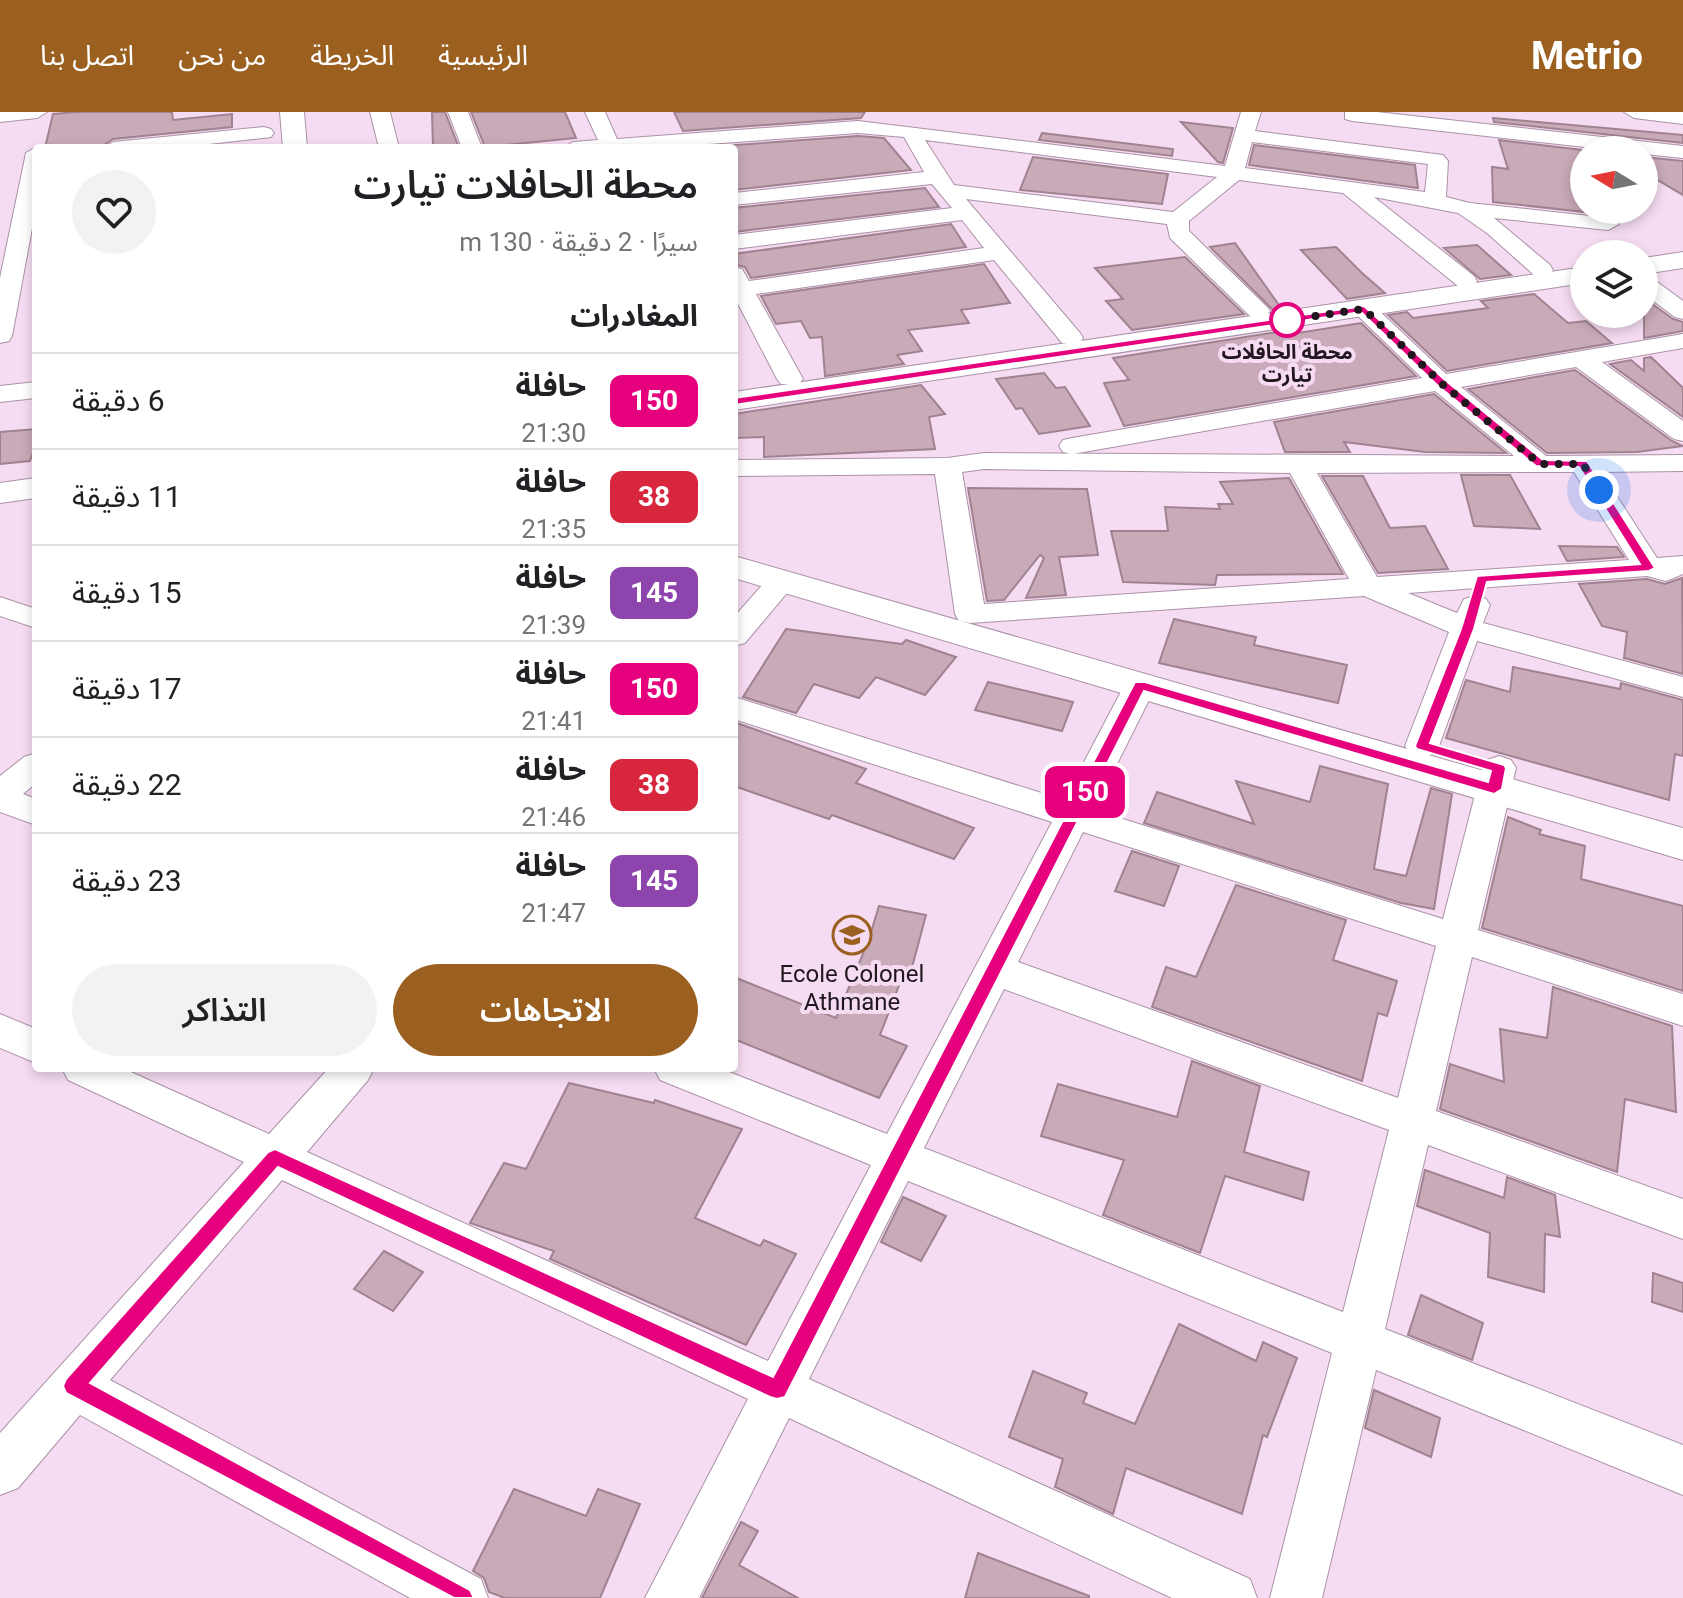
<!DOCTYPE html>
<html lang="ar">
<head>
<meta charset="utf-8">
<style>
	:root { --surface:#fff; --page:#f2f2f2; --text:#202124; --muted:#757577; --line:#e0e0e0; --accent:#9b6020 }
	body { margin:0; font-family:Roboto,"Noto Sans Arabic",sans-serif; background:var(--page); color:var(--text); direction:rtl; height:100vh; display:flex; flex-direction:column; font-size:30px; white-space:nowrap }
	* { box-sizing:border-box; margin:0 }
	p { font-size:26px; color:var(--muted) }
	.icon { flex:none; width:44px; height:44px; fill:none; stroke:currentColor; stroke-width:2; stroke-linecap:round; stroke-linejoin:round }
	.map { position:relative; flex:1; overflow:hidden; direction:ltr }
	.details { position:absolute; left:32px; top:32px; width:706px; height:928px; display:flex; flex-direction:column; background:var(--surface); border-radius:8px; box-shadow:0 4px 12px #0003; direction:rtl }
	.details>* { flex:none }
	.badge { padding:0 16px; border-radius:12px; font-size:28px; line-height:52px }
	.needle { width:52px; rotate:280deg }
	.controls { position:absolute; left:1570px; top:24px; display:grid; gap:16px }
	.controls a { display:grid; place-items:center; width:88px; height:88px; border-radius:50%; background:var(--surface); box-shadow:0 4px 12px #0003; font-size:40px }
	.you { position:absolute; width:40px; height:40px; margin:-20px; border:6px solid #fff; border-radius:50%; background:#1a73e8; box-shadow:0 0 0 12px #1a73e833 }
	.map>.badge { position:absolute; translate:-50% -50%; box-shadow:0 0 0 4px #fff }
	h2 { padding:0 40px; font-size:30px; line-height:72px }
	.round { display:grid; place-items:center; flex:none; width:84px; height:84px; border-radius:42px; background:var(--page) }
	.head { display:flex; align-items:center; justify-content:space-between; height:136px; padding:0 40px }
	h1 { font-size:38px; font-weight:600; line-height:60px }
	.action { display:flex; gap:16px; margin-top:auto; padding:16px 40px }
	.action a { flex:1; height:92px; border-radius:48px; background:var(--accent); color:#fff; font-size:32px; font-weight:600; line-height:92px; text-align:center }
	.action a+a { background:var(--page); color:var(--text) }
	ul { padding:0; list-style:none }
	li { display:flex; align-items:center; gap:24px; height:96px; padding:0 40px; border-top:2px solid var(--line) }
	li div { flex:1 }
	li b { display:block; font-size:30px }
	li em { font-style:normal }
	li .badge { min-width:88px; font-weight:700; text-align:center }
	header { display:flex; align-items:center; gap:48px; box-sizing:border-box; height:112px; padding:0 40px; background:var(--accent); color:#fff }
	header strong { font-size:38px }
	nav { display:flex; gap:44px; margin-inline-start:auto; font-size:28px }
	.map>svg:first-child { display:block }
</style>
</head>
<body>
<header>
<strong>Metrio</strong>
<nav><a>الرئيسية</a><a>الخريطة</a><a>من نحن</a><a>اتصل بنا</a></nav>
</header>
<div class="map">
<svg width="1683" height="1486" viewBox="0 0 1683 1486">
	<rect width="100%" height="100%" fill="#f6dcf2"/>
	<g fill="#c9aab8" stroke="#a08290" stroke-width="2">
		<polygon points="76,0 172,0 173,8 232,2 232,15 113,27 100,36 45,36 53,2"/>
		<polygon points="432,0 445,0 459,36 433,36"/>
		<polygon points="471,0 565,0 576,26 485,35"/>
		<polygon points="674,0 865,0 861,6 683,19"/>
		<polygon points="1493,6 1683,23 1683,31 1494,10"/>
		<polygon points="1181,10 1233,16 1223,51 1218,50"/>
		<polygon points="1042,21 1173,37 1172,44 1039,28"/>
		<polygon points="858,24 884,26 911,58 734,78 734,36 694,36"/>
		<polygon points="1499,28 1582,38 1584,47 1577,46 1585,100 1493,90 1492,55 1508,57"/>
		<polygon points="1254,33 1415,53 1418,76 1249,53"/>
		<polygon points="1033,45 1168,62 1162,92 1020,78"/>
		<polygon points="1644,45 1683,49 1683,83 1644,60"/>
		<polygon points="925,76 939,95 734,120 734,96"/>
		<polygon points="951,112 966,135 751,166 745,155 737,153 738,141 734,142"/>
		<polygon points="1235,131 1281,196 1273,198 1210,135"/>
		<polygon points="1477,133 1511,163 1480,167 1444,136"/>
		<polygon points="1336,135 1362,161 1385,181 1347,187 1301,138"/>
		<polygon points="1185,145 1244,202 1132,218 1106,189 1123,187 1095,156"/>
		<polygon points="984,152 1010,191 961,198 969,211 908,218 922,239 897,243 904,252 825,264 822,225 810,226 801,209 776,212 761,184"/>
		<polygon points="1534,182 1568,211 1586,209 1612,231 1447,259 1388,203 1407,200 1413,206 1488,196 1481,189"/>
		<polygon points="1644,186 1673,207 1683,210 1683,219 1644,226"/>
		<polygon points="1361,211 1416,264 1124,314 1104,271 1129,268 1113,246 1296,217 1298,221"/>
		<polygon points="1651,245 1683,276 1683,305 1610,252 1631,248 1644,259 1644,246"/>
		<polygon points="1575,258 1672,329 1683,334 1637,340 1547,341 1468,277"/>
		<polygon points="1044,261 1056,276 1065,275 1090,314 1039,322 1022,296 1016,297 996,267"/>
		<polygon points="921,273 945,302 929,305 935,337 764,345 764,325 734,326 734,302"/>
		<polygon points="1434,282 1506,341 1425,340 1344,330 1350,340 1285,340 1274,310"/>
		<polygon points="36,317 36,332 30,349 0,352 0,320"/>
		<polygon points="1461,363 1510,363 1540,417 1474,414"/>
		<polygon points="1322,364 1363,364 1390,416 1425,414 1448,457 1378,461"/>
		<polygon points="1289,366 1343,462 1217,463 1215,473 1123,470 1111,419 1168,419 1165,395 1220,397 1218,392 1233,392 1220,370"/>
		<polygon points="968,376 1087,377 1098,443 1059,445 1066,483 1026,486 1044,446 1040,443 1004,488 987,489"/>
		<polygon points="1559,434 1617,435 1624,445 1567,449"/>
		<polygon points="1682,466 1683,562 1624,546 1627,520 1602,514 1579,472 1647,467 1665,472"/>
		<polygon points="1174,507 1256,525 1254,533 1347,553 1338,591 1159,551"/>
		<polygon points="786,517 902,532 906,528 956,545 925,583 876,565 859,586 814,572 796,601 743,585"/>
		<polygon points="1513,555 1620,577 1621,571 1683,588 1683,644 1675,642 1669,688 1446,626 1466,568 1510,580"/>
		<polygon points="988,570 1073,590 1062,619 975,598"/>
		<polygon points="734,610 866,657 856,671 974,716 954,747 832,703 829,707 734,674"/>
		<polygon points="1320,654 1388,672 1374,757 1406,764 1431,676 1452,682 1434,797 1401,791 1144,711 1157,680 1254,712 1236,669 1310,690"/>
		<polygon points="1508,705 1541,718 1539,722 1585,734 1581,767 1683,794 1683,879 1482,816"/>
		<polygon points="1132,739 1179,754 1164,794 1115,779"/>
		<polygon points="1236,773 1346,808 1333,848 1397,869 1387,904 1378,901 1362,969 1152,895 1166,855 1196,865"/>
		<polygon points="879,794 926,803 911,859 905,858 880,923 907,934 879,986 734,927 734,865 836,906 868,830"/>
		<polygon points="1553,875 1672,914 1676,1000 1625,987 1617,1060 1440,997 1450,952 1504,970 1500,917 1547,926"/>
		<polygon points="1192,949 1260,974 1244,1040 1309,1060 1303,1088 1225,1064 1200,1141 1103,1103 1124,1048 1041,1024 1058,972 1177,1005"/>
		<polygon points="569,971 654,991 655,988 742,1017 695,1106 760,1134 764,1128 796,1142 746,1233 550,1147 554,1139 470,1111 504,1051 526,1057"/>
		<polygon points="1425,1058 1504,1086 1507,1065 1555,1083 1560,1125 1545,1122 1544,1180 1488,1165 1490,1121 1417,1094"/>
		<polygon points="903,1085 946,1104 921,1149 881,1130"/>
		<polygon points="384,1139 423,1160 393,1199 354,1177"/>
		<polygon points="1653,1161 1683,1171 1683,1200 1652,1190"/>
		<polygon points="1421,1183 1483,1211 1472,1248 1408,1223"/>
		<polygon points="1179,1212 1256,1249 1263,1230 1297,1246 1267,1325 1263,1323 1242,1402 1126,1356 1113,1402 1055,1375 1063,1347 1009,1325 1033,1259 1087,1281 1083,1291 1135,1312"/>
		<polygon points="1374,1278 1440,1306 1431,1345 1365,1316"/>
		<polygon points="514,1377 586,1404 598,1377 640,1392 600,1486 505,1486 489,1480 484,1466 473,1459"/>
		<polygon points="741,1410 758,1419 739,1453 798,1486 702,1486"/>
		<polygon points="978,1441 1089,1484 1089,1486 965,1486"/>
	</g>
	<g fill="none" stroke-linecap="round" stroke-linejoin="round">
		<defs>
			<g id="minor">
				<polygon points="0,0 47,0 37,6 0,10"/>
				<polygon points="370,0 390,0 399,36 379,36"/>
				<polygon points="448,0 468,0 482,36 462,36"/>
				<path d="M 585,0 L 605,0 L 617,27 L 858,9 L 1225,54 L 1241,0 L 1261,0 L 1255,19 L 1443,43 L 1448,49 L 1446,85 L 1470,91 L 1608,106 L 1619,112 L 1608,118 L 1494,106 L 1550,153 L 1553,158 L 1550,163 L 1534,163 L 1487,121 L 1458,101 L 1374,85 L 1474,164 L 1477,169 L 1474,174 L 1458,174 L 1343,81 L 1239,68 L 1189,109 L 1189,119 L 1266,194 L 1270,199 L 1266,204 L 1250,204 L 1170,126 L 1167,112 L 966,87 L 1080,221 L 1083,226 L 1080,231 L 1062,231 L 994,148 L 756,182 L 803,267 L 799,272 L 781,272 L 777,267 L 734,184 L 734,155 L 742,157 L 749,169 L 984,136 L 962,108 L 734,137 L 734,123 L 952,96 L 932,72 L 734,93 L 734,81 L 924,60 L 904,25 L 858,21 L 653,36 L 563,36 L 573,30 L 598,28 ZM 925,28 L 1217,65 L 1173,100 L 954,73 ZM 1252,30 L 1428,52 L 1425,80 L 1245,56 Z"/>
				<polygon points="1345,0 1377,0 1683,34 1683,46 1644,42 1644,38 1612,38 1352,9 1345,7"/>
				<polygon points="1624,0 1683,0 1683,12 1634,6"/>
				<polygon points="264,15 271,17 274,21 271,25 173,36 103,36 113,30"/>
				<polygon points="36,35 40,36 36,36 36,95 12,224 9,229 0,231 0,166 26,41"/>
				<polygon points="1644,164 1652,166 1683,189 1683,207 1675,205 1644,182"/>
				<path d="M 1364,190 L 1372,192 L 1446,262 L 1683,222 L 1683,236 L 1602,250 L 1683,309 L 1683,329 L 1674,327 L 1576,255 L 1461,275 L 1546,344 L 1683,343 L 1683,359 L 1601,360 L 1657,446 L 1683,444 L 1683,462 L 1666,469 L 1647,464 L 1408,481 L 1457,501 L 1464,487 L 1475,484 L 1486,487 L 1490,493 L 1483,511 L 1683,565 L 1683,585 L 1477,529 L 1439,634 L 1434,642 L 1422,645 L 1410,642 L 1405,634 L 1449,520 L 1364,484 L 970,511 L 959,509 L 955,502 L 935,362 L 734,364 L 734,348 L 947,346 L 984,341 L 1514,344 L 1435,279 L 1072,342 L 1063,340 L 1059,334 L 1063,328 L 1072,326 L 1422,266 L 1356,202 L 1352,197 L 1356,192 ZM 984,357 L 1290,361 L 1349,467 L 984,492 L 962,360 ZM 1539,360 L 1574,360 L 1629,448 L 1377,465 L 1317,361 Z"/>
				<polygon points="36,270 36,286 0,290 0,274"/>
				<polygon points="782,460 793,463 797,469 745,531 734,534 734,505 771,463"/>
				<polygon points="0,485 36,497 36,516 0,504"/>
				<path d="M 1140,564 L 1151,567 L 1156,574 L 1094,698 L 1443,807 L 1482,656 L 1487,648 L 1499,644 L 1511,648 L 1516,656 L 1478,818 L 1683,882 L 1683,914 L 1472,845 L 1436,999 L 1683,1087 L 1683,1127 L 1428,1033 L 1385,1217 L 1683,1333 L 1683,1383 L 1376,1258 L 1322,1486 L 1270,1486 L 1332,1241 L 908,1069 L 809,1267 L 1250,1467 L 1257,1486 L 1172,1486 L 789,1306 L 699,1486 L 645,1486 L 748,1287 L 282,1068 L 110,1268 L 481,1467 L 488,1486 L 410,1486 L 80,1303 L 18,1376 L 0,1383 L 0,1321 L 244,1050 L 68,968 L 62,956 L 122,956 L 269,1022 L 329,956 L 374,956 L 368,968 L 307,1040 L 768,1249 L 871,1053 L 660,968 L 654,956 L 719,956 L 887,1022 L 1052,710 L 734,607 L 734,585 L 1064,688 L 1124,574 L 1129,567 ZM 1083,720 L 1436,834 L 1398,986 L 1018,850 ZM 1004,877 L 1389,1018 L 1343,1200 L 924,1036 Z"/>
				<polygon points="36,641 36,671 23,682 36,687 36,713 0,700 0,664 24,645"/>
				<polygon points="0,902 36,917 36,951 0,936"/>
			</g>
			<polygon id="tertiary" points="734,444 1683,716 1683,748 734,466"/>
			<g id="secondary">
				<polygon points="1683,140 1683,156 1644,162 1644,146"/>
				<polygon points="1584,155 1584,171 734,298 734,280"/>
			</g>
			<g id="primary">
				<polygon points="280,0 304,0 307,36 283,36"/>
				<polygon points="36,366 36,386 0,391 0,371"/>
			</g>
		</defs>
		<use href="#minor" stroke="#aa92a7" stroke-width="2"/>
		<use href="#tertiary" stroke="#aa92a7" stroke-width="2"/>
		<use href="#secondary" stroke="#aa92a7" stroke-width="2"/>
		<use href="#primary" stroke="#aa92a7" stroke-width="2"/>
		<use href="#minor" fill="#fff" fill-rule="evenodd"/>
		<use href="#tertiary" fill="#fff" fill-rule="evenodd"/>
		<use href="#secondary" fill="#fff" fill-rule="evenodd"/>
		<use href="#primary" fill="#fff" fill-rule="evenodd"/>
	</g>
	<polygon fill="#e6007e" stroke="#fff" stroke-width="2" points="1364,194 1445,268 1543,348 1587,349 1655,456 1649,459 1487,470 1474,517 1430,631 1504,653 1506,656 1502,677 1494,682 1144,579 785,1285 777,1287 770,1285 278,1055 90,1271 470,1478 474,1486 454,1486 66,1281 63,1274 66,1267 268,1040 275,1037 773,1265 1135,570 1145,570 1488,670 1491,659 1417,637 1415,634 1461,517 1477,464 1640,452 1579,355 1536,354 1437,273 1361,200 734,293 728,289 734,286"/>
	<g fill="none" stroke-linecap="round" stroke-linejoin="round">
		<polyline stroke="#20171f" stroke-width="8" stroke-dasharray="0 14.4" points="1287,208 1364,197 1441,271 1540,352 1583,352 1599,378"/>
	</g>
	<defs>
		<symbol id="school-ring" viewBox="-11 -11 22 22"><circle r="9.5" fill="#f6dcf2" stroke="#9b6020" stroke-width="1.5"/><path d="M0-5L7-2L0 1L-7-2ZM-4 1L0 2.5L4 1V4Q0 6-4 4Z" fill="#9b6020"/></symbol>
	</defs>
	<g fill-rule="evenodd">
		<use href="#school-ring" x="830" y="801" width="44" height="44"/>
	</g>
	<circle fill="#fff" stroke="#e6007e" stroke-width="4" cx="1287" cy="208" r="16"/>
	<g text-anchor="middle" stroke-width="8" stroke-linejoin="round" paint-order="stroke">
		<g font-size="20" font-weight="bold" fill="#20171f" stroke="#f6dcf2">
			<text x="1287" y="247">محطة الحافلات<tspan x="1287" dy="23">تيارت</tspan></text>
		</g>
		<g font-size="24" fill="#20171f" stroke="#f6dcf2">
			<text x="852" y="870">Ecole Colonel<tspan x="852" dy="28">Athmane</tspan></text>
		</g>
	</g>
</svg>
<div class="controls">
<a><svg class="needle" viewBox="-14 -14 28 28"><path d="M0-13l5 13h-10z" fill="#e53935"/><path d="M0 13l5-13h-10z" fill="#757577"/></svg></a>
<a><svg class="icon" aria-label="layers" viewBox="0 0 24 24"><path d="M12 4l9 5-9 5-9-5zM3 14l9 5 9-5"/></svg></a>
</div>
<div class="you" style="left:1599px;top:378px"></div>
<b class="badge" style="left:1085px;top:680px;background:#e6007e;color:#fff">150</b>
<section class="details">
<div class="head"><div><h1>محطة الحافلات تيارت</h1><p>سيرًا · 2 دقيقة · 130 m</p></div><a class="round"><svg class="icon" aria-label="heart" viewBox="0 0 24 24"><path d="M12 20l-8-8c-3-5 5-10 8-4 3-6 11-1 8 4z"/></svg></a></div>
<h2>المغادرات</h2>
<ul>
<li><span class="badge" style="background:#e6007e;color:#fff">150</span><div><b>حافلة</b><p>21:30</p></div><em>6 دقيقة</em></li>
<li><span class="badge" style="background:#d7263d;color:#fff">38</span><div><b>حافلة</b><p>21:35</p></div><em>11 دقيقة</em></li>
<li><span class="badge" style="background:#8e44ad;color:#fff">145</span><div><b>حافلة</b><p>21:39</p></div><em>15 دقيقة</em></li>
<li><span class="badge" style="background:#e6007e;color:#fff">150</span><div><b>حافلة</b><p>21:41</p></div><em>17 دقيقة</em></li>
<li><span class="badge" style="background:#d7263d;color:#fff">38</span><div><b>حافلة</b><p>21:46</p></div><em>22 دقيقة</em></li>
<li><span class="badge" style="background:#8e44ad;color:#fff">145</span><div><b>حافلة</b><p>21:47</p></div><em>23 دقيقة</em></li>
</ul>
<div class="action"><a>الاتجاهات</a><a>التذاكر</a></div>
</section>
</div>
</body>
</html>
